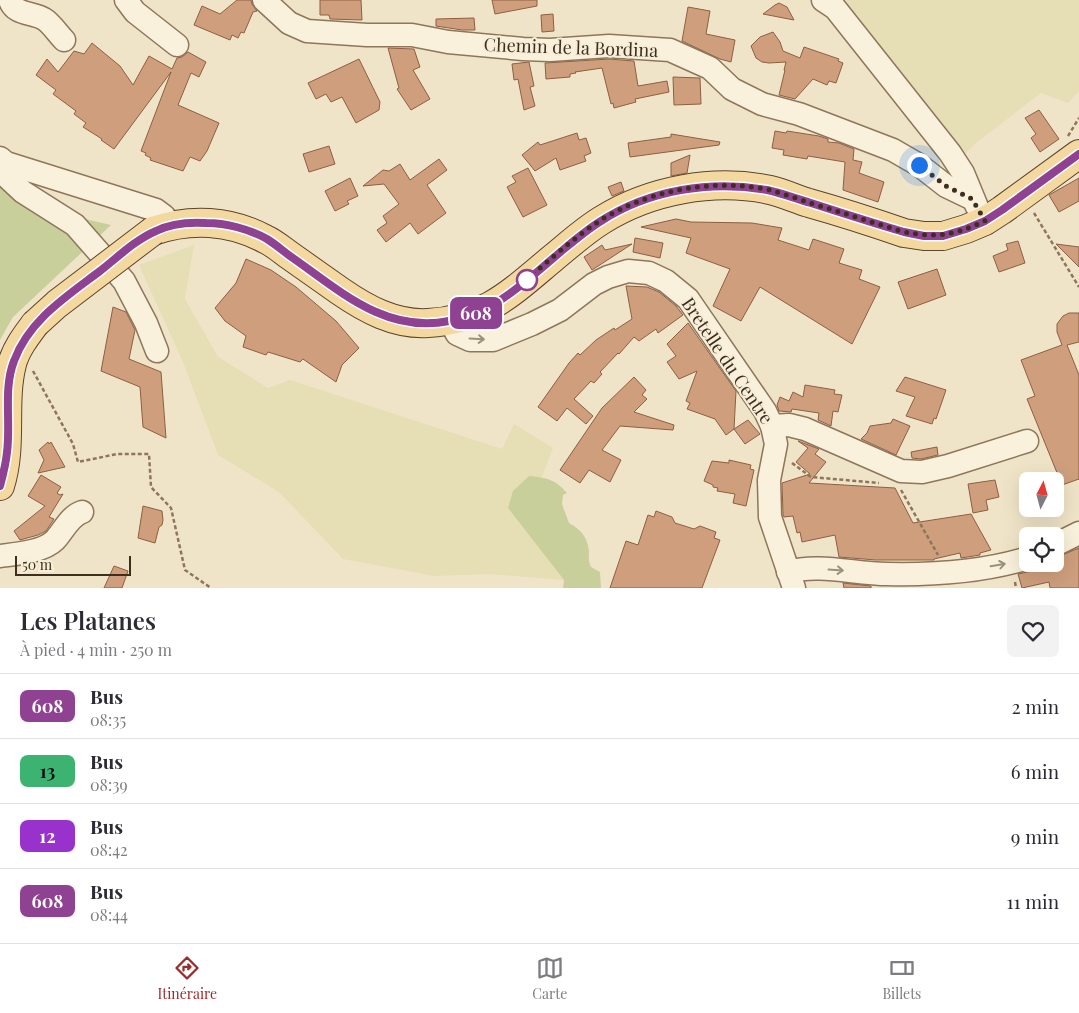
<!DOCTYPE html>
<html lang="fr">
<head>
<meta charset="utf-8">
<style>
	:root { --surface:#fff; --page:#f2f2f3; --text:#2b2b33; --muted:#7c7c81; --line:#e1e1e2; --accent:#9e2a2b }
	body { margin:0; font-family:"Playfair Display",serif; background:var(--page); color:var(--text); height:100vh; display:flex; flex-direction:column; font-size:19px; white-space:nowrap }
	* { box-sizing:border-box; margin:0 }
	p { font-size:16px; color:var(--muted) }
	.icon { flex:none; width:28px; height:28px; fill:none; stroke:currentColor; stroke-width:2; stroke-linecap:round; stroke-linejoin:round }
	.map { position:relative; height:588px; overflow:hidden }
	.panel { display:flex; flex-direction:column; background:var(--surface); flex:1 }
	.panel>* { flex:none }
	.badge { padding:0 10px; border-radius:8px; font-size:18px; line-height:32px }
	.needle { width:32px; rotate:6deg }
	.controls { position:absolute; left:1019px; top:472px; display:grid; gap:10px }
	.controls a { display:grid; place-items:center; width:45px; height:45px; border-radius:8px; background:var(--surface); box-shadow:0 5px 20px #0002; font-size:25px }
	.scale { position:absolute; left:15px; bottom:12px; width:116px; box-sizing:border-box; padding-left:5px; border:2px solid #3d2e20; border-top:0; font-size:14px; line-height:18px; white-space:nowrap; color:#3d2e20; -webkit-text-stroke:4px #f7eed8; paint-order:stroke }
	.you { position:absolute; width:25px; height:25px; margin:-12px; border:4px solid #fff; border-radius:50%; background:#1a73e8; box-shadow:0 0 0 8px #1a73e833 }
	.map>.badge { position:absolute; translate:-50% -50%; box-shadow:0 0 0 2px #fff }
	.round { display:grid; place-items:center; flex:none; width:52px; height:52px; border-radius:8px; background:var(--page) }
	.summary { display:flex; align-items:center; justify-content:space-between; height:85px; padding:0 20px }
	h1 { font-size:24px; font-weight:600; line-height:38px }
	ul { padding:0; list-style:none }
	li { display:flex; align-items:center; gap:15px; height:65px; padding:0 20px; border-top:1px solid var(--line) }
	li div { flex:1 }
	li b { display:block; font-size:19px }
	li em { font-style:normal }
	li .badge { min-width:55px; font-weight:700; text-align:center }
	.menu { display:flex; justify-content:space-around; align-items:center; height:70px; border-top:1px solid var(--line); background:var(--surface); font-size:14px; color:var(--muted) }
	.menu a { display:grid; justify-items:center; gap:2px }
	.menu .active { color:var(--accent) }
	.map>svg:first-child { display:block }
</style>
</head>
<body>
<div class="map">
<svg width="1079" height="588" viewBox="0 0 1079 588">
	<rect width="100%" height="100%" fill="#f0e4c8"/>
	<g fill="#e6deb5">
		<polygon points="837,0 1079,0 1079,91 1068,103 1041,93 976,143 947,172"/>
		<polygon points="194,245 185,299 218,357 268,388 290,380 502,449 514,424 553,448 542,477 529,477 508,508 564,580 488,574 435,576 343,559 279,492 218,455 183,362 139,265"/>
	</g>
	<g fill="#c9cf9b">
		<polygon points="0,185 42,209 111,225 13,317 0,340"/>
		<path d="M 529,476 C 547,478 555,479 567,493 L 563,495 L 562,504 L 569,523 C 581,530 587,536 589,551 C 589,558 588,560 591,567 L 600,572 L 601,588 L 563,588 L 564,580 L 508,508 L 513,491 Z"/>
	</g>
	<g fill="#cf9f7d" stroke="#8d5f41">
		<polygon points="237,0 251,0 252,4 257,11 253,12 244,33 241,32 238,38 232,35 230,40 194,25 202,6 220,14"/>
		<polygon points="320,0 361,0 362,20 330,19 329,15 320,15"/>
		<polygon points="492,0 537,0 537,6 495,14"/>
		<polygon points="779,3 787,7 794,20 763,14 775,5"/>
		<polygon points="688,7 710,11 706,34 735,40 731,62 720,59 682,41"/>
		<polygon points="553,14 554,31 542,32 541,15"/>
		<polygon points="474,18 475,30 462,30 436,26 436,19"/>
		<polygon points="773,32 780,42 783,51 800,58 804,47 839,59 838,61 843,63 836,83 829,81 827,85 813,79 795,99 779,95 785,70 784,70 786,62 769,63 762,62 756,58 751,46 760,37"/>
		<polygon points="92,43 120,66 133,85 149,56 172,69 177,58 182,57 188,52 206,62 199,77 191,73 178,105 219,123 207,151 200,161 190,157 183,171 150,160 151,158 145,155 146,153 141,151 171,72 114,149 101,140 102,139 83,127 86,123 74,114 76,111 53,94 56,90 36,75 47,59 58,72 74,51 84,54"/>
		<polygon points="388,48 414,49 420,67 413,70 430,99 411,110 397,89 399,88"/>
		<polygon points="359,59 380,102 379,110 356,123 342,97 331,102 326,94 316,99 308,83"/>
		<polygon points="609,59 634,61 638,86 667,81 669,92 635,99 636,102 614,108 613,103 611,104 602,68 575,72 576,73 570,74 570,77 546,79 545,63"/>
		<polygon points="529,62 534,86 530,87 535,106 524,110 518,79 514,80 512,64"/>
		<polygon points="673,77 700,78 701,104 674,105"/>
		<polygon points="1039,110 1059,139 1040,152 1031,138 1036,134 1025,118"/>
		<polygon points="775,131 786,133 787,131 819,136 828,139 828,142 839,143 854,149 853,160 862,162 859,173 884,182 878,202 843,190 845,162 808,156 807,159 783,155 784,150 772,148"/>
		<polygon points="577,133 579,140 586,138 591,153 584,156 586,161 560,170 556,158 535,171 522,155 538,142 540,145"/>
		<polygon points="671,134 720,142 719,145 630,157 628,143 671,137"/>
		<polygon points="329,146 335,164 309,172 303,154"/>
		<polygon points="690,155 687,173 671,176 671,163"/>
		<polygon points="439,159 447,170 427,185 446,213 418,234 410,223 386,242 377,230 387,223 383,216 399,204 384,184 363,186 383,170 389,171 400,164 410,180"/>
		<polygon points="528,168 547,205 523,217 507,187 516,182 512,176"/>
		<polygon points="350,178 358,196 347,201 349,204 335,211 325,191"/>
		<polygon points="1079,178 1079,201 1059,212 1049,195"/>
		<polygon points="621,182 624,191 612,196 608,187"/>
		<polygon points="676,219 691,222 752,223 782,228 778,240 809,250 813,239 844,249 839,263 862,270 859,279 880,287 852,344 760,287 741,321 713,306 730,269 686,253 691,238 641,227"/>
		<polygon points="635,238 663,243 660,258 633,252"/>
		<polygon points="1018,241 1025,263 999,272 993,256 1008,250 1006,244"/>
		<polygon points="632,244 592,270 584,257 602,245 605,250"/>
		<polygon points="1056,244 1079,247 1079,267"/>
		<polygon points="246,259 271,270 296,287 336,321 359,348 342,365 336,382 303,359 300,362 268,352 266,355 243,347 246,336 225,321 215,308 236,283"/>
		<polygon points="937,269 946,295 908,309 898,282"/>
		<polygon points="626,286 647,287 659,292 676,306 683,315 658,333 656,329 639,341 634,337 619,354 618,353 600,372 602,374 594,383 591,381 574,399 593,416 586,424 567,408 557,421 538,407 569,363 578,353 580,355 596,340 614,328 615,330 632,319"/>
		<polygon points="113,307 126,312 135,330 129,359 161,372 166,438 143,427 140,387 101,371"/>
		<polygon points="1069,313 1079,313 1079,342 1067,345 1079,375 1079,479 1062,485 1027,399 1035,396 1021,360 1062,345 1057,332 1057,324 1063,316"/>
		<polygon points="688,323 736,391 734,429 726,435 715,419 687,409 690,403 686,401 697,371 679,379 667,362 676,356 667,344"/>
		<polygon points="634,377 646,390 642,395 647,399 634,412 674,425 673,430 620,426 602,450 621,460 610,482 589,470 580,483 560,470 602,408"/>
		<polygon points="905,377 946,390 936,419 934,418 932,424 906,416 915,397 896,391"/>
		<polygon points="805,385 835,390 834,394 842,395 838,412 833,411 831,426 818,420 819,413 792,409 791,412 779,411 777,405 780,397 789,401 793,392 803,397"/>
		<polygon points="893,419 910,426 896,455 861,439 867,433 870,426 891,423"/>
		<polygon points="748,420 760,434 745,444 734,429"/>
		<polygon points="798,441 819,449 815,454 826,462 809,483 895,488 913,523 971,514 991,550 980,553 980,555 961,558 960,553 934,559 934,560 876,560 839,557 835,535 802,542 800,532 797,533 793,516 784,517 783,515 782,483 810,474 796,462 808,448"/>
		<polygon points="48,442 49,444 51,442 65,467 38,473 44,460 39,450"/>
		<polygon points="937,447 938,455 921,459 912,458 911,452"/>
		<polygon points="729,460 751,465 750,469 754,470 746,506 733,503 735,494 717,491 718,488 713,487 713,485 704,481 712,461 729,463"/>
		<polygon points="41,475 61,487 57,493 60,495 63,494 49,517 54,519 46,531 38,535 20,540 14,531 45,506 28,496"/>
		<polygon points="995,480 999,497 986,500 988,510 973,513 968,484"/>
		<polygon points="143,506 162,511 163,520 162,525 159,527 155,543 138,538"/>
		<polygon points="656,511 672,517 675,523 694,529 700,526 716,532 714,538 720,540 702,588 610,588 626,541 638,545 648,515 654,517"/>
		<polygon points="1079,548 1079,588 1050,588 1049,582 1022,588 1018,574 1032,571 1038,565 1055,564 1055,558"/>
		<polygon points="114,566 128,571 122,588 104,588"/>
		<polygon points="843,583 871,586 871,588 844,588"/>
	</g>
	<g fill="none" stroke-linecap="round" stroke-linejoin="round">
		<defs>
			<g id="minor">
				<path d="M 10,0 C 14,15 33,12 44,19 C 51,23 58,34 64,40"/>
				<polyline points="126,0 135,12 177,45"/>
				<polyline points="264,0 289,23 307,31 367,35 412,35 448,42 523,49 550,50 609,46 670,50 710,68 732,89 762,104 799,114 893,150 919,165 946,186 973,199"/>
				<polyline points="823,0 835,8 950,153 963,173 977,207"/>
				<polyline points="0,158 6,163 156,210 164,216 170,225"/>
				<polyline points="6,163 5,169 8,178 23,192 75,225 124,281 146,323 157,351"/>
				<polyline points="450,321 457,334 470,340 493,340 532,324 560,310 594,284 608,277 628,271 649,273 666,281 688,299 765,411 772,426 776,444 769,480 770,517 794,588"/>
				<polyline points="772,426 789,425 805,429 901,471 922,472 948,466 1027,441"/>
				<polyline points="1055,545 1079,533"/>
				<path d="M 0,556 C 16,554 43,552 55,540 C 64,530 70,516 82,512"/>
				<path d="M 788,572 C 819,563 855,574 887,574 C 933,575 983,572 1028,558"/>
			</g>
			<g id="major">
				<path d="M 153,231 C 190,218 230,220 265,239 C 274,243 282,250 289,255 C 306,267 323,279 340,291 C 366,309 395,325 428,323 C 485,320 511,293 553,258 C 569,245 584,231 602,220 C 650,190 714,178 770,190 C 783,193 796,199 809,203 C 841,212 872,222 904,233 L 924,236 L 943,236 L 966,229 L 985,221 L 1002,210 L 1079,154"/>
				<path d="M 0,486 C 13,445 2,403 12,364 C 16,349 26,336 35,324"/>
			</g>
		</defs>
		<use href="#minor" stroke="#8d765c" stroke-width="25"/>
		<use href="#major" stroke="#5b4430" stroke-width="30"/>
		<g stroke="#8d765c" stroke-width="2.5" stroke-dasharray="4 2.5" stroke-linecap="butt">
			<polyline points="1068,136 1079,118"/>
			<polyline points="1034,213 1079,287"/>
			<polyline points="33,371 73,444 78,462 117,454 149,454 151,487 171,508 185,570 211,588"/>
			<polyline points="792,463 811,477 879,483"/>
			<polyline points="901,490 938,555"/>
			<polyline points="1015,582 1016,588"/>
		</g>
		<use href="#minor" stroke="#faf1dc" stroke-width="22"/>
		<use href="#major" stroke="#f3d9a0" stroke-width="28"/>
		<defs>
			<polyline id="major-bridge" points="35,324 57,304 153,231"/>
		</defs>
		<use href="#major-bridge" stroke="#5b4430" stroke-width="30" stroke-linecap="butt"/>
		<use href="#major-bridge" stroke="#f3d9a0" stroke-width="28"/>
	</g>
	<defs><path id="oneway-shaft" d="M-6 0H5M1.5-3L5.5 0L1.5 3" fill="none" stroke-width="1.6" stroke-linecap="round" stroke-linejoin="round" transform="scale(1.25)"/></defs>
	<g stroke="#9c907e">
		<use href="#oneway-shaft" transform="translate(477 339) rotate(3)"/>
		<use href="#oneway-shaft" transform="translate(998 565) rotate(-9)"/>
		<use href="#oneway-shaft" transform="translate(836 570) rotate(4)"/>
	</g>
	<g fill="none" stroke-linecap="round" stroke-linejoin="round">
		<defs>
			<path id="line" d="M 0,486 C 3,475 6,463 7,452 C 11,422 3,389 14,361 C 29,320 67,296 100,271 C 118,257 135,240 156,231 C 172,223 189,222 206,223 C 226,223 249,229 267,239 C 275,244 282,250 290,256 C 339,290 385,334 449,321 C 497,312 529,278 564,249 C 576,239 588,229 601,221 C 649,190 710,180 767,190 C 782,193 796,199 811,203 C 842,213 873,223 904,232 L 924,236 L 943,236 L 966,229 L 985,221 L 1002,210 L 1079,154"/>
		</defs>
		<use href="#line" stroke="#fff" stroke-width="11"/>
		<use href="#line" stroke="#904292" stroke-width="8"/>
		<path stroke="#3d2e20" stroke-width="5" stroke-dasharray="0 9" d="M 527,280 C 550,259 575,237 601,220 C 649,190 714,178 770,190 C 784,194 799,199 813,204 C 844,213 874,223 904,232 C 938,238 954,235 985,221 L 972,199 L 946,186 L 919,165"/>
	</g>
	<circle fill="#fff" stroke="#904292" stroke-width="2.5" cx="527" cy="280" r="10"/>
	<g text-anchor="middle" stroke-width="4" stroke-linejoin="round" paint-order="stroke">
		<g font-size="18" fill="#3d2e20" stroke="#f7eed8">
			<text transform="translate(571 48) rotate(2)" y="6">Chemin de la Bordina</text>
			<text transform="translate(727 361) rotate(56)" y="6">Bretelle du Centre</text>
		</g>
	</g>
</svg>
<div class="controls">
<a><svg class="needle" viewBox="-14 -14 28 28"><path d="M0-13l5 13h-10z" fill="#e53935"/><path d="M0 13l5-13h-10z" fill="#7c7c81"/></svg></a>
<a><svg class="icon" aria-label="locate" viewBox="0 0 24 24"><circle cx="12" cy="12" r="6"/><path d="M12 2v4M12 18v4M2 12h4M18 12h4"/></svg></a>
</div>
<div class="scale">50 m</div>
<div class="you" style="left:919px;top:165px"></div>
<b class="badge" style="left:476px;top:313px;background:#904292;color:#fff">608</b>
</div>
<section class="panel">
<div class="summary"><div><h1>Les Platanes</h1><p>À pied · 4 min · 250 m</p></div><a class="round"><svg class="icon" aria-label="heart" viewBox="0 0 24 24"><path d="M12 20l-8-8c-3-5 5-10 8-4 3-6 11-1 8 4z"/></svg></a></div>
<ul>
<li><span class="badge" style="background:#904292;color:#fff">608</span><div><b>Bus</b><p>08:35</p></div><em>2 min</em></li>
<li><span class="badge" style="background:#3cb371;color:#111">13</span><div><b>Bus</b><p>08:39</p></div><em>6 min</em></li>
<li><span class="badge" style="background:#9932cc;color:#fff">12</span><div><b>Bus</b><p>08:42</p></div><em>9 min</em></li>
<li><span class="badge" style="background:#904292;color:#fff">608</span><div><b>Bus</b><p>08:44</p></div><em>11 min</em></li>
</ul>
</section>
<nav class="menu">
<a class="active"><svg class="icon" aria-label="directions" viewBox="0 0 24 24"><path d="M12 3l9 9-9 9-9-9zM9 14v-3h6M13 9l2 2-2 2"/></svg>Itinéraire</a>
<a><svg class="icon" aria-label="map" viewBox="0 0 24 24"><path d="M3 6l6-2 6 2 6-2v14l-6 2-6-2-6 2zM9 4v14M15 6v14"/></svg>Carte</a>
<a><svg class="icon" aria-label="tickets" viewBox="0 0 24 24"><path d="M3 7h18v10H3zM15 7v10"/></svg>Billets</a>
</nav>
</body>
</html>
